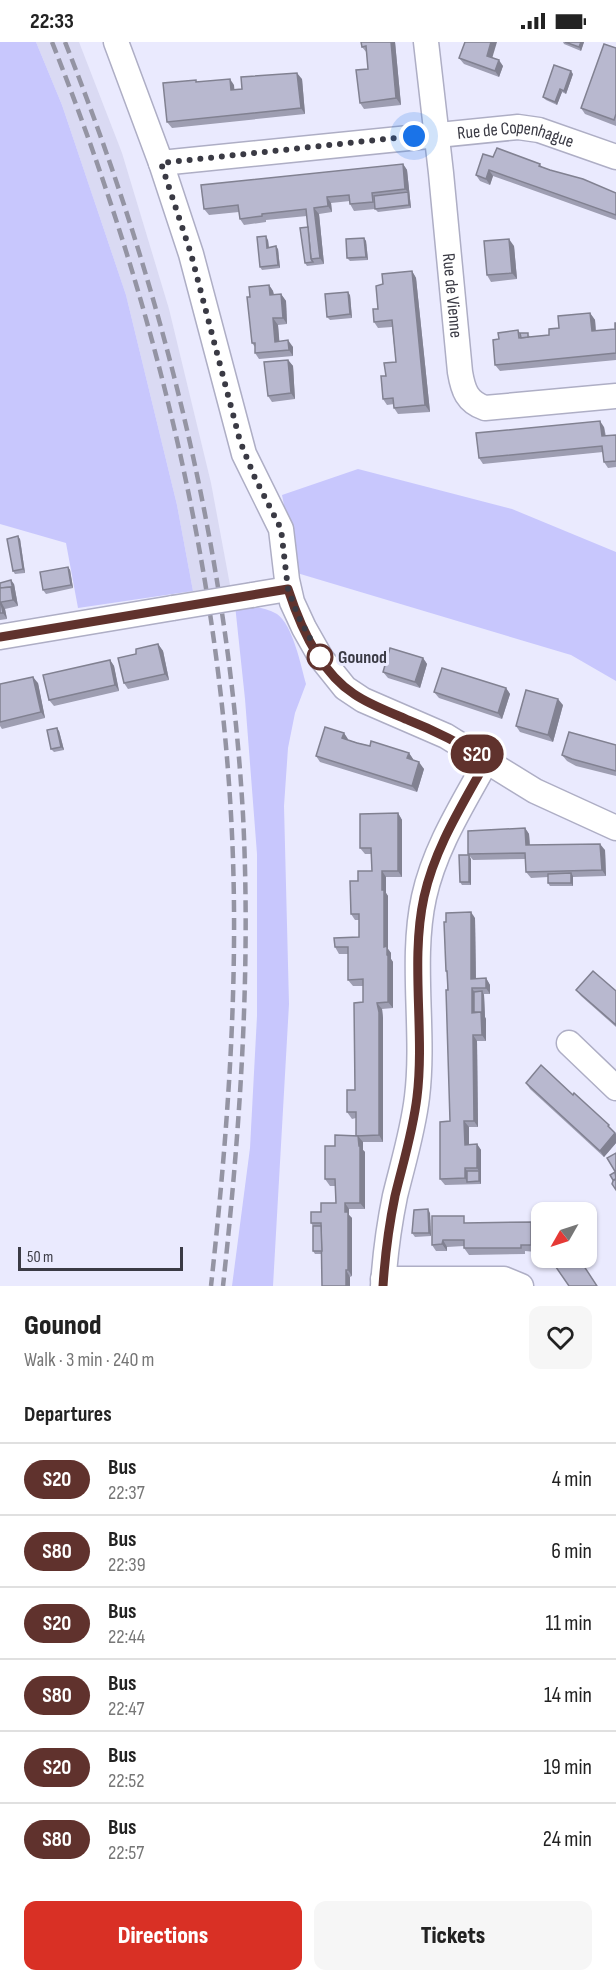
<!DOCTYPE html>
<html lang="en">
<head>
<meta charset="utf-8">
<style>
	:root { --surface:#fff; --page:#f6f6f6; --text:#222; --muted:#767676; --line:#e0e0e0; --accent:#d93025 }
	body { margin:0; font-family:"Sofia Sans Condensed",sans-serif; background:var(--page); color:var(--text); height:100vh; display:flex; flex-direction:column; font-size:22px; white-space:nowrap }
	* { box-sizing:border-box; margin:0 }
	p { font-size:20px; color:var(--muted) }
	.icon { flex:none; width:33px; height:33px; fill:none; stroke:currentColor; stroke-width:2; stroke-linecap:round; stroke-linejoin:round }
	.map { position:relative; height:1244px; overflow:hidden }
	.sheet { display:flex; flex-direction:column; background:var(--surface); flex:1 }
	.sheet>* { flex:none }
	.badge { padding:0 12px; border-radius:20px; font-size:21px; line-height:39px }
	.needle { width:39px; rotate:231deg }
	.tools { position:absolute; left:531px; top:1160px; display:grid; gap:12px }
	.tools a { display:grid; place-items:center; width:66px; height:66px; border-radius:12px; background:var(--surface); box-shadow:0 2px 4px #0004; font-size:30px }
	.scale { position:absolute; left:18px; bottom:15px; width:165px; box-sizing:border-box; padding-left:6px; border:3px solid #3a3a44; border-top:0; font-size:16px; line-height:21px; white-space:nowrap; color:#3a3a44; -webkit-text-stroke:4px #eaeafe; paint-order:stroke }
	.you { position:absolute; width:30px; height:30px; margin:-15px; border:4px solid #fff; border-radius:50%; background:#1a73e8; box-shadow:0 0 0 9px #1a73e833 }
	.map>.badge { position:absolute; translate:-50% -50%; box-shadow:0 0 0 3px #fff }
	h2 { padding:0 24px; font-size:22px; line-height:54px }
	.round { display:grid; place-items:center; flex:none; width:63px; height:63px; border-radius:12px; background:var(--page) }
	.head { display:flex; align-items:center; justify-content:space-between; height:102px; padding:0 24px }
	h1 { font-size:28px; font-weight:800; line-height:45px }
	.action { display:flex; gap:12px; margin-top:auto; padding:12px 24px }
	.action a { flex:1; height:69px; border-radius:12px; background:var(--accent); color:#fff; font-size:24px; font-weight:800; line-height:69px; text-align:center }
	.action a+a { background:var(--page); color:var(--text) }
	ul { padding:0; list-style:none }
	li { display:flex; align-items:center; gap:18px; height:72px; padding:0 24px; border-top:2px solid var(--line) }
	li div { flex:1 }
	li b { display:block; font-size:22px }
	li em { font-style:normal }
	li .badge { min-width:66px; font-weight:700; text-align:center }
	.status { display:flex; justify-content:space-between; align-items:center; height:42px; padding:0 30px; background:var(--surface); direction:ltr }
	.status svg { height:16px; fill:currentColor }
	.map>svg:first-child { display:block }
</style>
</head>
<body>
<div class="status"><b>22:33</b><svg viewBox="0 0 49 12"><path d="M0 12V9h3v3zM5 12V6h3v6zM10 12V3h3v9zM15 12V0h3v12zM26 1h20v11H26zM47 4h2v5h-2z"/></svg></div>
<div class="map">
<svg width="616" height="1244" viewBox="0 0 616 1244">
	<rect width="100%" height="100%" fill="#eaeafe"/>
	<polygon fill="#dadaf3" points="36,0 79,0 122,111 169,267 211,441 230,543 193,549 177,463 126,253 62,63"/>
	<g fill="#c8c7fd">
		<polygon points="0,0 36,0 62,63 126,253 177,463 193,549 78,566 66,501 0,482"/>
		<polygon points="358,427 512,467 616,510 616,639 571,613 297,531 282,453"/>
		<path d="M 235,563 C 249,564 264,565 277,572 C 293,583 301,624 306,642 L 295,671 L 288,706 L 284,764 L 289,962 L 273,1244 L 232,1244 L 250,1106 L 257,974 L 257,812 L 245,657 Z"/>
	</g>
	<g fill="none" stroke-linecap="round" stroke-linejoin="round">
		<defs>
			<g id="minor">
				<polyline points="116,0 161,121 191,212 244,412 281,487 287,538 292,560 304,586 321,616 345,646 363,658 446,694 535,749 616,786"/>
				<path id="s1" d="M 426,0 L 441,131 L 460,330 C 463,348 467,360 485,366 L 616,354"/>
				<path id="s2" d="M 161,121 L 518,85 L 539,88 L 616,115"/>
				<polyline points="252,553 288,547"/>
				<polyline points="0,595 173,566"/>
				<polyline points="569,1001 616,1046"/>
				<polyline points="383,1237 504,1237 521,1244"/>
				<path d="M 383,1244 C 385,1214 389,1183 395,1154 C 403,1121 413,1089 417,1055 C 425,990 410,918 424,855 C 435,805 463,762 487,718"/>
			</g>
		</defs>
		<use href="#minor" stroke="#aeaec5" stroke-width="27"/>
		<use href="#minor" stroke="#fff" stroke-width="24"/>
		<g stroke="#9494a3" stroke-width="4.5" stroke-dasharray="12 6" stroke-linecap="butt">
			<path d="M 52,0 C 150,247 216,507 231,773 C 240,930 228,1088 211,1244"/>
			<path d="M 65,0 C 163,247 228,508 243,773 C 251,930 240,1088 223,1244"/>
		</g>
		<defs>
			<polyline id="minor-bridge" points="173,566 252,553"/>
		</defs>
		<use href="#minor-bridge" stroke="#aeaec5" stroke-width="27" stroke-linecap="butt"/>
		<use href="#minor-bridge" stroke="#fff" stroke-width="24"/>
	</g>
	<g fill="#9e9eb2">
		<polygon points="361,0 395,0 401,63 364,67 360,61 368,27 367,11 362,5"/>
		<polygon points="563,0 584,0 581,9 564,2"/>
		<polygon points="616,6 616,84 585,72 581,66"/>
		<polygon points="459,16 492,16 503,24 499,35 464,22"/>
		<polygon points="573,32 566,52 562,50 557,63 546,58 543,55"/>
		<polygon points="302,37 305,72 172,86 167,80 198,40 234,43 234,48"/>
		<polygon points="493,115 540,122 542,125 616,151 616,178 493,134 490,143 480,139 476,133"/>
		<polygon points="403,122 407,128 411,166 378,170 375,167 354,169 350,162 350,159 331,161 332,170 319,172 324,222 307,224 305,221 308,185 307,174 266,178 266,180 244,183 240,177 239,170 209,173 204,167"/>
		<polygon points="364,196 366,199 368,218 350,219 347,216"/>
		<polygon points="268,198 269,205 278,207 280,226 262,228 260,225"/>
		<polygon points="514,204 517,237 491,240 487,233"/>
		<polygon points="412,229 416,236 430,370 398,372 394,366 394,362 387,363 383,357 386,334 396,320 392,285 378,286 374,280 378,267 383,242"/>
		<polygon points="269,243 273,249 274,253 281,252 286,259 287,282 278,283 279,299 293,305 293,314 259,317 255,311 255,305 252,301 250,255"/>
		<polygon points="350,253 352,276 330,278 327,275"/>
		<polygon points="590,271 595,278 596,289 615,287 616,281 616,318 500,329 495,323 499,297 518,288 520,291 530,294 530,295 549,293 559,286"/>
		<polygon points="288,318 293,324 295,357 272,360 268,354"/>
		<polygon points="604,385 606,394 616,393 616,425 608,426 604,420 603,410 483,422 479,416"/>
		<polygon points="20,497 25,531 15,532 13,529"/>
		<polygon points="68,525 70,528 73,546 46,552 43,548"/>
		<polygon points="0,541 14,542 18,564 5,567 7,577 0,578"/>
		<polygon points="158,602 163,609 169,638 128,647 124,641 136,612"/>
		<polygon points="423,616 427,622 420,646 388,636 383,630"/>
		<polygon points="110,618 114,624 119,649 54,664 49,658"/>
		<polygon points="38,641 45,676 2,687 0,684 0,642"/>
		<polygon points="506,646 510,652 502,677 439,656 434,650"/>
		<polygon points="563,663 553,700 520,690 516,684"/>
		<polygon points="59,689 64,708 54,710 51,707"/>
		<polygon points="344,691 348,698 370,704 409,711 413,717 413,718 424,727 417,750 320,720 316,714"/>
		<polygon points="616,703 616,734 576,724 567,719 562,713"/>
		<polygon points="398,771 402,778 402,835 386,835 386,851 388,854 388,907 391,911 391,917 393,920 393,966 382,967 383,976 383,1100 363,1100 363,1108 365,1110 365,1167 349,1167 349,1173 352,1176 352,1234 350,1235 322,1212 315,1212 313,1209 313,1184 311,1181 321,1170 336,1161 335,1144 330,1144 325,1137 335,1104 356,1094 356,1076 352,1077 347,1070 355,1048 363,960 363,944 353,944 348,938 348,912 339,912 335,905 359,895 359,878 355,878 351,872 358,839 372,829 371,812 365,812 360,806"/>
		<polygon points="525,786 529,792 530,803 605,808 606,834 573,835 573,844 550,844 548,841 548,835 531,836 526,830 526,817 473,818 468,812"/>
		<polygon points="471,817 471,843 462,843 460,840"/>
		<polygon points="475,876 476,937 486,936 490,943 490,952 484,952 485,975 486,977 486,999 477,999 478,1085 469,1085 469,1103 477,1102 481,1108 481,1142 445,1143 440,1137 450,1079 447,931 446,929"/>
		<polygon points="576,948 616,949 616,985 581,954"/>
		<polygon points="526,1041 573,1053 616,1092 616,1101 604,1115 530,1047"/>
		<polygon points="430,1171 431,1194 415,1195 412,1191"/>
		<polygon points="468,1181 535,1186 536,1210 525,1209 525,1212 469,1213 464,1206 464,1204 447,1205 447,1209 436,1209 432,1203"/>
	</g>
	<g fill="#818191">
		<polygon points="391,0 395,0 401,63 396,56"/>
		<polygon points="491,0 497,0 491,20 487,14"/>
		<polygon points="581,0 584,0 581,9 579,5"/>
		<polygon points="499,18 503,24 499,35 495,29"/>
		<polygon points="571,29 573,32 566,52 564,49"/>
		<polygon points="297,31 302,37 305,72 301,66"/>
		<polygon points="230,37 234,43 235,54 231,48"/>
		<polygon points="560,47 562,50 557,63 555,60"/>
		<polygon points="403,122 407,128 411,166 409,163 408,150 405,147"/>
		<polygon points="489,128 493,134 490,143 486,137"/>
		<polygon points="327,155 331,161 332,170 328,164"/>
		<polygon points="314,166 319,172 324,222 320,216"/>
		<polygon points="266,194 268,198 269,209 267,206"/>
		<polygon points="364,196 366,199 368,218 366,215"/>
		<polygon points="509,197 514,204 517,237 512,231"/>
		<polygon points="276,204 278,207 280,226 278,223"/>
		<polygon points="412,229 416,236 430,370 425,363"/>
		<polygon points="269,243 273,249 275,260 270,253"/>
		<polygon points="348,250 350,253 352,276 350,272"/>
		<polygon points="281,252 286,259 287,282 283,276"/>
		<polygon points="590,271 595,278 596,295 592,289"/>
		<polygon points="273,276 278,283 280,306 275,300"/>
		<polygon points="288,298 293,305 293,314 289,308"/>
		<polygon points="288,318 293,324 295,357 291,351"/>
		<polygon points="600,379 604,385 606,401 602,394"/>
		<polygon points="18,494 20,497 25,531 23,527"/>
		<polygon points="68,525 70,528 73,546 71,543"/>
		<polygon points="11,538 14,542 18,564 13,558 11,545"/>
		<polygon points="1,560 5,567 7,577 3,571"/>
		<polygon points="158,602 163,609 169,638 165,632"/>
		<polygon points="423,616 427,622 420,646 415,640"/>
		<polygon points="110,618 114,624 119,649 115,643"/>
		<polygon points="33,635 38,641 45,676 41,670"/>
		<polygon points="506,646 510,652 502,677 498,671"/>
		<polygon points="558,657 563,663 553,700 548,693"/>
		<polygon points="57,686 59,689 64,708 61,705"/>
		<polygon points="344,691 348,697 347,702 342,696"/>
		<polygon points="409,711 413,717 412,723 407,716"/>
		<polygon points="419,720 424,727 417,750 412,744"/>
		<polygon points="398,771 402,778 402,835 398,829"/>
		<polygon points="525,786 529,792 530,809 526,803"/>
		<polygon points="600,802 605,808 606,834 602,828"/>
		<polygon points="469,813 471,817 471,843 469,840"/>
		<polygon points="382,829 386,835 386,851 388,854 388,907 391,911 391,917 393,920 393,966 388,960 387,913 384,905"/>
		<polygon points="571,831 573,834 573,844 571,841"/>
		<polygon points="471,870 475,876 476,943 471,937"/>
		<polygon points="486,936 490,943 490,952 486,946"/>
		<polygon points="472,946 476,953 477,972 472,971"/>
		<polygon points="482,949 484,953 485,975 486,977 486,999 482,993"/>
		<polygon points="377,961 382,967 383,976 383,1100 379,1093"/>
		<polygon points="473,993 477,999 478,1085 474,1079"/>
		<polygon points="464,1079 469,1085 469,1109 465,1103"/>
		<polygon points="615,1091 616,1092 616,1101 604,1115 600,1109"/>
		<polygon points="358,1094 363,1100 363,1108 365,1110 365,1167 360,1161"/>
		<polygon points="477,1102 481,1108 481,1142 479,1139 479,1129 477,1126"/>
		<polygon points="465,1126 470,1133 467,1140 465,1136"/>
		<polygon points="345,1161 349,1167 349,1173 352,1176 352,1234 348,1228"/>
		<polygon points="428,1167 430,1171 431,1194 429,1191"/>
		<polygon points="531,1180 535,1186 536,1210 531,1203"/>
		<polygon points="443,1198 447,1205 447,1209 442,1202"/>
		<polygon points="346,1228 350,1235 350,1244 346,1244"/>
	</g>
	<g fill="#b8b8cf" stroke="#818191" stroke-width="1.5">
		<polygon points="361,0 391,0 396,56 360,61 356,28 368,27 366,4 362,5"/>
		<polygon points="465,0 491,0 487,14 499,18 495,29 459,16"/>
		<polygon points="565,0 581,0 579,5"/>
		<polygon points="604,2 616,6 616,72 614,78 581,66"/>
		<polygon points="554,23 571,29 564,49 560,47 555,60 543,55"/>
		<polygon points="297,31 301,66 167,80 163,41 196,38 196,40 230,37 231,48 242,47 241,35"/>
		<polygon points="497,106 540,122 539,124 550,128 583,137 616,151 616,173 489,128 486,137 476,133 483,112 493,115"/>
		<polygon points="403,122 405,147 372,151 373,160 350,162 349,153 327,155 328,164 314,166 320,216 311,217 306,167 262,172 262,174 240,177 238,163 204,167 201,143"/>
		<polygon points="408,150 409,163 375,167 374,154"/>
		<polygon points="308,185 311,217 313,220 305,221 300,186"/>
		<polygon points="266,194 267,206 276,204 278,223 260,225 257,195"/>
		<polygon points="364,196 366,215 347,216 346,197"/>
		<polygon points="509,197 512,231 487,233 484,199"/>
		<polygon points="412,229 425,363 394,366 393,356 383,357 381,334 386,334 384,321 396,320 392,278 374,280 373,267 378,267 376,244 383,242 382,232"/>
		<polygon points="269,243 270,253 281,252 283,276 273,276 275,300 288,298 289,308 255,311 255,301 252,301 247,255 250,255 249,245"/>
		<polygon points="348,250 350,272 327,275 325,252"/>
		<polygon points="590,271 592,289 615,287 615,281 616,281 616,311 495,323 493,298 499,297 498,291 518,288 519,296 549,293 549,287 559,286 558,274"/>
		<polygon points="520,291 528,291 528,295 521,296"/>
		<polygon points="288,318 291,351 268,354 264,320"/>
		<polygon points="600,379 602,394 616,393 616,419 604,420 602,404 479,416 476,391"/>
		<polygon points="18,494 23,527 13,529 7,497"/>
		<polygon points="68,525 71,543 43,548 40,530"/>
		<polygon points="11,538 13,548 11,545 0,546 0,541"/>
		<polygon points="11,545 13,558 1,560 3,571 0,571 0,546"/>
		<polygon points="158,602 165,632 124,641 118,616 136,612 136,607"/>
		<polygon points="390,606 423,616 415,640 383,630"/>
		<polygon points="110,618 115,643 49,658 43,633"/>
		<polygon points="442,626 506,646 498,671 434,650"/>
		<polygon points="33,635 41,670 0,680 0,642"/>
		<polygon points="526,648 558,657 548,693 516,684"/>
		<polygon points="325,685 344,691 342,696 357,701 370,704 371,699 409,711 407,716 419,720 412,744 316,714"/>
		<polygon points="57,686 61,705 51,707 47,688"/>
		<polygon points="569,690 616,703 616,729 572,717 562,713"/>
		<polygon points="398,771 398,829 382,829 382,848 384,848 384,905 387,904 387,913 388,914 388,960 377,961 379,970 379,1093 356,1094 356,1070 347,1070 347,1048 355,1048 354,961 363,960 363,937 348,938 348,905 335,905 334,896 359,895 359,872 351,872 350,839 358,839 358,829 372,829 371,806 360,806 360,772"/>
		<polygon points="525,786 526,803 600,802 602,828 526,830 525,811 468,812 468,789"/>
		<polygon points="459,813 469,813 469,840 460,840"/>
		<polygon points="571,831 571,841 548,841 548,832"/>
		<polygon points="471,870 471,937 486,936 486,946 472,946 472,971 481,970 482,993 473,993 474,1079 464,1079 465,1103 477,1102 477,1126 465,1126 465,1136 440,1137 440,1080 450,1079 446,948 448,948 447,929 446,929 444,880 446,880 446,871"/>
		<polygon points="593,929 616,949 616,983 576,948"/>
		<polygon points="482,949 482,972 481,970 474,970 474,950"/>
		<polygon points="541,1023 573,1053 574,1051 609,1083 608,1084 615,1091 600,1109 526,1041"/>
		<polygon points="335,1093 358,1094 359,1104 360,1104 360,1161 345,1161 345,1170 348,1170 348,1228 346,1228 346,1244 322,1244 321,1181 311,1181 311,1170 321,1170 321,1161 336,1161 335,1137 325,1137 325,1104 335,1104"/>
		<polygon points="616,1111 616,1131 607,1116"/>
		<polygon points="467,1129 479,1129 479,1139 467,1140"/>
		<polygon points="615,1130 616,1137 613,1138 610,1133"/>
		<polygon points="616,1137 616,1148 612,1142 613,1139"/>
		<polygon points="428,1167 429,1191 412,1191 414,1168"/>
		<polygon points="432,1174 464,1174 464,1181 531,1180 531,1203 521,1203 521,1206 464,1206 464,1198 443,1198 442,1202 432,1203"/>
		<polygon points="313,1184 321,1184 322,1209 313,1209"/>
		<polygon points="549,1215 578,1215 597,1244 569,1244"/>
	</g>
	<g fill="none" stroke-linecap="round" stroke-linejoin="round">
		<defs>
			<path id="line" d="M 0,595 L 288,547 C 300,584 320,630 354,652 C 370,663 390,670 408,678 C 436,689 461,702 487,718 C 463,762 435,805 424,855 C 410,919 425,990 417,1055 C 413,1089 403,1121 395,1154 C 389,1183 385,1214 383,1244"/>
		</defs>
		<use href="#line" stroke="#fff" stroke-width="14"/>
		<use href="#line" stroke="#60322d" stroke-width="9"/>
		<polyline stroke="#3a3a44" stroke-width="6" stroke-dasharray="0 10.8" points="320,615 298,574 288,547 281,487 255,436 240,399 191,212 161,121 414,94"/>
	</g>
	<circle fill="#fff" stroke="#60322d" stroke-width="3" cx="320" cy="615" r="12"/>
	<g text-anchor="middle" stroke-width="6" stroke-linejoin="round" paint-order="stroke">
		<g font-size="18" fill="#3a3a44" stroke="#eaeafe">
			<text dy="6" stroke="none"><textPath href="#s2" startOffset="357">Rue de Copenhague</textPath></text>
			<text dy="6" stroke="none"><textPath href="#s1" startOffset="255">Rue de Vienne</textPath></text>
		</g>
		<g font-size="18" font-weight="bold" fill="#3a3a44" stroke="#eaeafe" text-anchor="start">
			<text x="338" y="621">Gounod</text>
		</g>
	</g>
</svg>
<div class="tools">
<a><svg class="needle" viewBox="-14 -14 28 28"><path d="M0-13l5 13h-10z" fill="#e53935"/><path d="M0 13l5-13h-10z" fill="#767676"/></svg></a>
</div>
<div class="scale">50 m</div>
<div class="you" style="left:414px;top:94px"></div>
<b class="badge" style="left:477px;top:712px;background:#60322d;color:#fff">S20</b>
</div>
<section class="sheet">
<div class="head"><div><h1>Gounod</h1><p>Walk · 3 min · 240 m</p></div><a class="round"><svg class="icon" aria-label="heart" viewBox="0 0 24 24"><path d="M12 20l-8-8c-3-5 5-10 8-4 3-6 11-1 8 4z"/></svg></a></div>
<h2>Departures</h2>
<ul>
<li><span class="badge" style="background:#60322d;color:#fff">S20</span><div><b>Bus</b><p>22:37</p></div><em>4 min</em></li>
<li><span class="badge" style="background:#60322d;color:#fff">S80</span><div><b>Bus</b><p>22:39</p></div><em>6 min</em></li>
<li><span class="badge" style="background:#60322d;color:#fff">S20</span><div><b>Bus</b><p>22:44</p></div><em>11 min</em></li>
<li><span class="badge" style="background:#60322d;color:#fff">S80</span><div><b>Bus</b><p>22:47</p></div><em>14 min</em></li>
<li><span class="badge" style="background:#60322d;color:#fff">S20</span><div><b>Bus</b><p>22:52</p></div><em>19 min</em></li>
<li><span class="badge" style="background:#60322d;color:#fff">S80</span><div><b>Bus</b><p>22:57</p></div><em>24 min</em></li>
</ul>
<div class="action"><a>Directions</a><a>Tickets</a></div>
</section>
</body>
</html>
